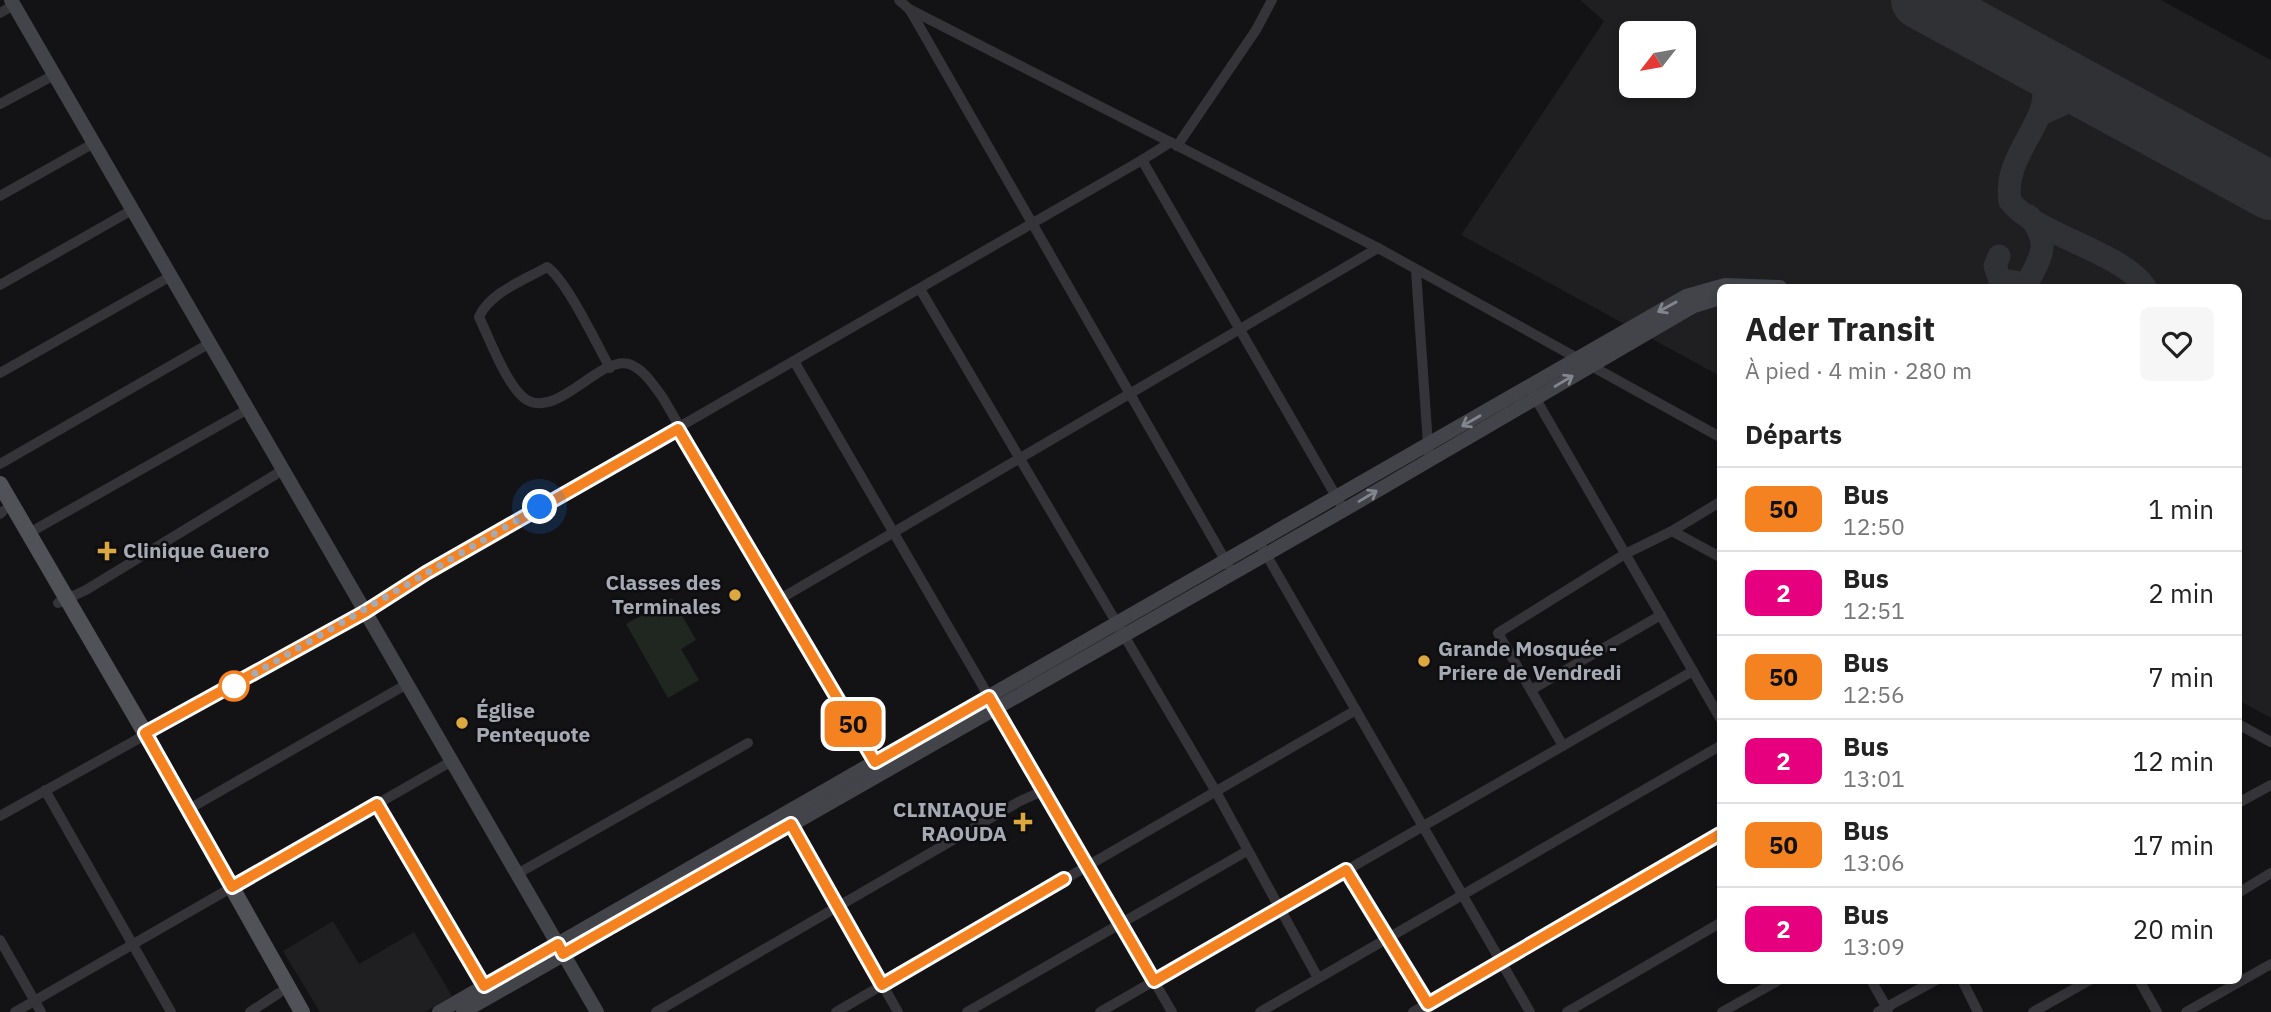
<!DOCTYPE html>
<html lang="fr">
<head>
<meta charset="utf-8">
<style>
	:root { --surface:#fff; --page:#f6f6f6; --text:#222; --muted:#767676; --line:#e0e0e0 }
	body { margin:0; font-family:"IBM Plex Sans",sans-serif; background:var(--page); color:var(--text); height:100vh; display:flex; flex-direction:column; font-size:26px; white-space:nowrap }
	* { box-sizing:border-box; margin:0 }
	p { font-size:23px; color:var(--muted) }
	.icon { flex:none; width:38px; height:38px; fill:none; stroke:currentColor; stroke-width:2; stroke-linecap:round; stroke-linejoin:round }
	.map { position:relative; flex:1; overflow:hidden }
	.details { position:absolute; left:1717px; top:284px; width:525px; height:700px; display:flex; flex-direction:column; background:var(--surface); border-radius:10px; box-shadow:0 4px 10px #0003 }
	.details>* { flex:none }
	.badge { padding:0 14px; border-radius:10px; font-size:24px; line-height:46px }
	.needle { width:46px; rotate:239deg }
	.buttons { position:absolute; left:1619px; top:21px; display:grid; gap:14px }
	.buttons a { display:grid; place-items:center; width:77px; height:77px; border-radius:10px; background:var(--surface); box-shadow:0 4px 10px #0003; font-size:35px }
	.you { position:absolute; width:35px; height:35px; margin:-18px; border:5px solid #fff; border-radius:50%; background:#1a73e8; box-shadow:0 0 0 10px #1a73e833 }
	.map>.badge { position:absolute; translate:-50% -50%; box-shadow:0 0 0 4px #fff }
	h2 { padding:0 28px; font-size:26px; line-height:63px }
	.round { display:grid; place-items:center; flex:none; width:74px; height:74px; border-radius:10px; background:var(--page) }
	.summary { display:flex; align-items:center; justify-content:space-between; height:119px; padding:0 28px }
	h1 { font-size:33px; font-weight:800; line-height:52px }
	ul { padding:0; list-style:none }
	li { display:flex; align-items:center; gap:21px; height:84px; padding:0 28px; border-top:2px solid var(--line) }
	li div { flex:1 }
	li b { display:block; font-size:26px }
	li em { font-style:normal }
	li .badge { min-width:77px; font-weight:700; text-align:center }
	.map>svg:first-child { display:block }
</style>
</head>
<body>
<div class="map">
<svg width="2271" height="1012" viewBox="0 0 2271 1012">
	<rect width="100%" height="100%" fill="#131315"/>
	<g fill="#1f1f21" fill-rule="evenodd">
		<path d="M 1580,0 L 2161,0 L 2271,60 L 2271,718 L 2238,700 L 2238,287 L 1720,287 L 1720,376 L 1461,235 L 1604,21 ZM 1631,33 L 1684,33 L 1684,86 L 1631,86 Z"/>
		<polygon points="333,921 359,964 414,932 452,996 425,1012 320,1012 283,951"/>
	</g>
	<polygon fill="#202721" points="672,598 696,640 681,649 699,680 668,698 626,624"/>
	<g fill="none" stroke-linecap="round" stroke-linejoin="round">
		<g stroke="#303134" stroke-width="23">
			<path d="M 2014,51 C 2088,101 2000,141 2010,201 C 2034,234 2122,252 2145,287"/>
			<polyline points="2041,114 2074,99 2104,100"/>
			<polyline points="1999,256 1995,266 2000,280 2027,284"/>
			<path d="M 2025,287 C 2041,257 2052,244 2029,216"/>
		</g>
		<polyline stroke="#303134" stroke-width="58" points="1920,0 2271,191"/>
		<g stroke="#353539" stroke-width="10">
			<polyline points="899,0 909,9 1378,248 1720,437"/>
			<polyline points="910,10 1228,565"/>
			<polyline points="0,13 14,5"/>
			<polyline points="0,104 54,75"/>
			<polyline points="1171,142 1142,160 1344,510"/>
			<polyline points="1177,146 1256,30 1272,0"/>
			<polyline points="0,196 94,143"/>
			<polyline points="1416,271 1429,459"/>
			<polyline points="0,285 132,210"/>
			<polyline points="920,289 1215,790 1318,978"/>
			<polyline points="794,361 1172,1012"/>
			<path d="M 610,368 C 597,345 566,279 547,267 C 525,280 490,292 479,317 C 489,338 508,389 527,400 C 558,418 601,355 629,364 C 644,369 654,386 663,398 L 878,767"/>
			<polyline points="0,373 171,276"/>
			<polyline points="1533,394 1720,718"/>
			<polyline points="0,464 210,343"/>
			<polyline points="0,514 3,511"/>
			<polyline points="1672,531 1720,557"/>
			<polyline points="29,533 248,409"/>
			<polyline points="1263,549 1530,1012"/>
			<polyline points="780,599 1378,248"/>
			<polyline points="58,603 86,590 283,470"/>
			<polyline points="1531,690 1661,615"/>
			<polyline points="2238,724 2271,742"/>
			<polyline points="1563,746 1498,633 1625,554 1672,531 1720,502"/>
			<polyline points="45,790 171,1012"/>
			<polyline points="2238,803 2271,785"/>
			<polyline points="377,804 484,986"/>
			<polyline points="189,809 407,684"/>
			<polyline points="0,816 365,612 426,573 1142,160"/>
			<polyline points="789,821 898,1012"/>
			<polyline points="1346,870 1428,1004"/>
			<polyline points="517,874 748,743"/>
			<polyline points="2238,893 2271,873"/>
			<polyline points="0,940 41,1012"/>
			<polyline points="1871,980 1888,1010"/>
			<polyline points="1962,980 1978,1012"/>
			<polyline points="2139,980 2157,1012"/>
			<polyline points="15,1012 452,761"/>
			<polyline points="250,1012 279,993"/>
			<polyline points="656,1012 1020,801 1043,791"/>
			<polyline points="836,1012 1356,710"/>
			<polyline points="967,1012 1247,851"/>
			<polyline points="1100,1012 1693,671"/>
			<polyline points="1260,1012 1720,746"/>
			<polyline points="1413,1012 1720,834"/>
			<polyline points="1567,1012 1720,923"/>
			<polyline points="1722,1012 1779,980"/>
			<polyline points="1878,1012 1936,980"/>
			<polyline points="2033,1012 2090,980"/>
			<polyline points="2186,1012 2271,964"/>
		</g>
		<g stroke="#434449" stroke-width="14">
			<polyline points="11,0 597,1012"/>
			<polyline points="439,1012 1686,296 1725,285 1780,287"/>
			<polyline points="463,1012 1344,510 1675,317 1694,306 1720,298"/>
		</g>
		<polyline stroke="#515258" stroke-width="16" points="0,484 145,733 302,1012"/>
	</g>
	<defs><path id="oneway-shaft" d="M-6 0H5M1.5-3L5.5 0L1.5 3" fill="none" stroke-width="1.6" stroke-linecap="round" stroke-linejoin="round" transform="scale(1.75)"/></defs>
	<g stroke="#83868f">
		<use href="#oneway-shaft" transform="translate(1667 307) rotate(151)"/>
		<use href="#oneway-shaft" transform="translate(1564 381) rotate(-31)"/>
		<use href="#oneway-shaft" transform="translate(1471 421) rotate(150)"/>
		<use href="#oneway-shaft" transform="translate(1368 496) rotate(-31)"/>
	</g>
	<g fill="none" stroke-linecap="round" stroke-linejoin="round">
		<defs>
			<polyline id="line" points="1064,879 882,985 791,824 563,954 558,944 484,986 377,804 232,887 145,733 365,612 426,573 678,429 875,762 989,697 1154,981 1346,870 1428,1004 1720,834"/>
		</defs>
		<use href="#line" stroke="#fff" stroke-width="16"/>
		<use href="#line" stroke="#f58220" stroke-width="10"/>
		<polyline stroke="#a6aab4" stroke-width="7" stroke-dasharray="0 12.6" points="234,686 228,689 540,507"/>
	</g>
	<g fill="#dea841" stroke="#0e0e10" stroke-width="2.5">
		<path d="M103.5 540.5h7v7h7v7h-7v7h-7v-7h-7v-7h7z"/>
		<circle cx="735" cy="595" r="7"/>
		<circle cx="1424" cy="661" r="7"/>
		<circle cx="462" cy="723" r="7"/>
		<path d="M1019.5 811.5h7v7h7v7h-7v7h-7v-7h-7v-7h7z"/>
	</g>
	<circle fill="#fff" stroke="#f58220" stroke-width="3.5" cx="234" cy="686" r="14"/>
	<g text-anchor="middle" stroke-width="5" stroke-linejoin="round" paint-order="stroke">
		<g font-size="21" font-weight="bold" fill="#a6aab4" stroke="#0e0e10" text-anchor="start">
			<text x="123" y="558">Clinique Guero</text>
			<text x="721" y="590" text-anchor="end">Classes des<tspan x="721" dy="24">Terminales</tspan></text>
			<text x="1438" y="656">Grande Mosquée -<tspan x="1438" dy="24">Priere de Vendredi</tspan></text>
			<text x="476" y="718">Église<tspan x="476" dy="24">Pentequote</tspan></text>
			<text x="1007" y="817" text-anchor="end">CLINIAQUE<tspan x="1007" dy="24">RAOUDA</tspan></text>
		</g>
	</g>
</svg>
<div class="buttons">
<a><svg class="needle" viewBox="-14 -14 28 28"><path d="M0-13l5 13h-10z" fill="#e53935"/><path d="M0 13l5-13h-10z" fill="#767676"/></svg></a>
</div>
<div class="you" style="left:540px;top:507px"></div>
<b class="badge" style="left:853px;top:724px;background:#f58220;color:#111">50</b>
<section class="details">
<div class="summary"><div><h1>Ader Transit</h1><p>À pied · 4 min · 280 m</p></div><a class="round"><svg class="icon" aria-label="heart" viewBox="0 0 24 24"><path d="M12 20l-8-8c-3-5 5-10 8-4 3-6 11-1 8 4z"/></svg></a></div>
<h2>Départs</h2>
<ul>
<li><span class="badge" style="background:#f58220;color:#111">50</span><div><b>Bus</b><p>12:50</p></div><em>1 min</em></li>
<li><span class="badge" style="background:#e6007e;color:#fff">2</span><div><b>Bus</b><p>12:51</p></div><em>2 min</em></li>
<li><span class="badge" style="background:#f58220;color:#111">50</span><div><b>Bus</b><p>12:56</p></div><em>7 min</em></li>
<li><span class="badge" style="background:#e6007e;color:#fff">2</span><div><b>Bus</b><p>13:01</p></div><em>12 min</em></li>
<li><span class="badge" style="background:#f58220;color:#111">50</span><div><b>Bus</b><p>13:06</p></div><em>17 min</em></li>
<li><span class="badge" style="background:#e6007e;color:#fff">2</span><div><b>Bus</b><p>13:09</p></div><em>20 min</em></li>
</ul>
</section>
</div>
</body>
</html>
